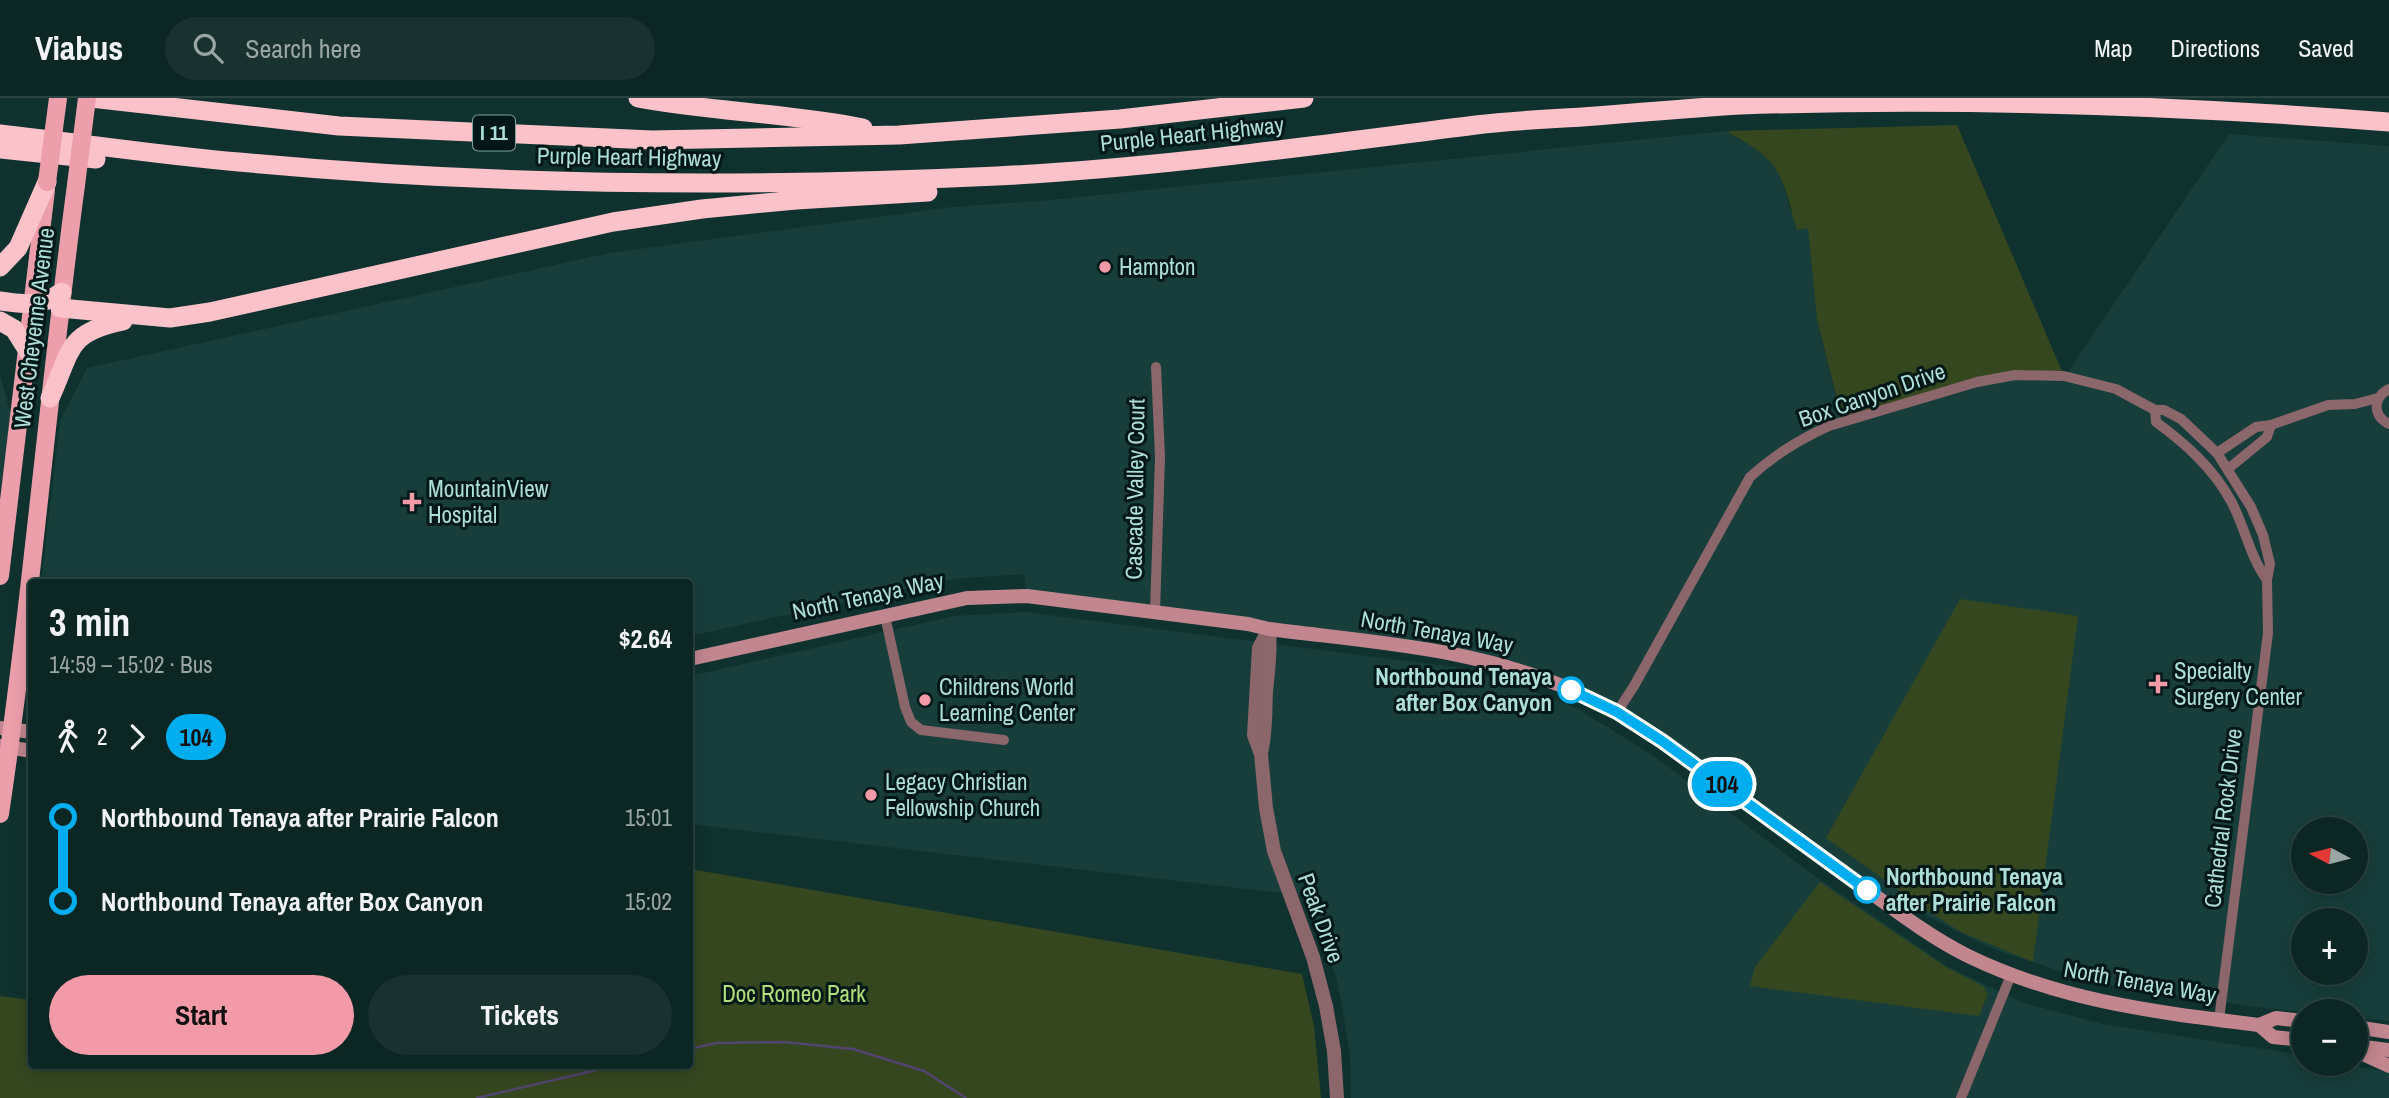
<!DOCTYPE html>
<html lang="en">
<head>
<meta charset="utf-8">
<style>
	:root { --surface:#0b2623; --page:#193230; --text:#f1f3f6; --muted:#9aa5a6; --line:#2b4341; --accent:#f39aa8 }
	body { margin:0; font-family:"Archivo Narrow",sans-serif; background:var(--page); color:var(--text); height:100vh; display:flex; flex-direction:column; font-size:26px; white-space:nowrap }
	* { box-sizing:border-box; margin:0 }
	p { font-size:23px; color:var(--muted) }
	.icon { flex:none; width:38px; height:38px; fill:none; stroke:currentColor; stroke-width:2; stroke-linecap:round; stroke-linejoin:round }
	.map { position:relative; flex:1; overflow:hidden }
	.side { position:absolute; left:28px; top:481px; width:665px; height:490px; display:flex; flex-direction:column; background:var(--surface); border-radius:7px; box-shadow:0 4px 18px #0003,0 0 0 2px var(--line) }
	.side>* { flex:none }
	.badge { padding:0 14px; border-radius:23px; font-size:24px; line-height:46px }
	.needle { width:46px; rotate:277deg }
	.controls { position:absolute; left:2291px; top:719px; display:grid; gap:14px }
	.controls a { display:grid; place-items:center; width:77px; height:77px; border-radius:50%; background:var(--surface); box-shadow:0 4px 18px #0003,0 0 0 2px var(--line); font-size:35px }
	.map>.badge { position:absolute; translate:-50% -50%; box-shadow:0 0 0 4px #fff }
	.legs { display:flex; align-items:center; gap:10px; height:77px; padding:0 21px; font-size:23px }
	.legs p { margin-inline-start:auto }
	.summary { display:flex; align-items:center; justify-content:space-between; height:119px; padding:0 21px }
	h1 { font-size:38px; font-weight:700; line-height:52px }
	.cta { display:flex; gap:14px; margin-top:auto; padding:14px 21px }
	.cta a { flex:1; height:80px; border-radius:42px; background:var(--accent); color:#111; font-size:28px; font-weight:700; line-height:80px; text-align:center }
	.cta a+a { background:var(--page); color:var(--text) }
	ul { padding:0 21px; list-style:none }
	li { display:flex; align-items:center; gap:24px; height:84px; font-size:26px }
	li i { display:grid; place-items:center; width:10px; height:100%; margin:0 9px; background:currentColor }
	li i::after { content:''; width:18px; height:18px; margin:-9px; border:5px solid; border-radius:50%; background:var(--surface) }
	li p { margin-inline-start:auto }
	li:first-child i { background:linear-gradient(#0000 50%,currentColor 0) }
	li:last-child i { background:linear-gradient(currentColor 50%,#0000 0) }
	header { display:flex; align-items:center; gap:42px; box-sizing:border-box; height:98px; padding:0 35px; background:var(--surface); border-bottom:2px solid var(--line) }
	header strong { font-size:33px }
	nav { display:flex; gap:38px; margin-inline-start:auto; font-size:24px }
	.search { width:490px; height:63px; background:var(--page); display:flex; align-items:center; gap:18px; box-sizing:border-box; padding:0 24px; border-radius:38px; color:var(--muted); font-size:26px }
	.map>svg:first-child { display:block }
</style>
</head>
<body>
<header>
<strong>Viabus</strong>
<div class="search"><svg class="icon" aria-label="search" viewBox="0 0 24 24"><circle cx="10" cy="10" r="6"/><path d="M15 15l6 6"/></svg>Search here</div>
<nav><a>Map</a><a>Directions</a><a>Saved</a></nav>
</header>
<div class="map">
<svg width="2389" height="1000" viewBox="0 0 2389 1000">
	<rect width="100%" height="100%" fill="#0f322f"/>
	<g fill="#173e3b" fill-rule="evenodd">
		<path d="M 1726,33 L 1755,50 L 1772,65 L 1780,78 L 1797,132 L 1808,129 L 1817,221 L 1842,324 L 1977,284 L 2065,278 L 2229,36 L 2389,48 L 2389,923 L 2356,920 L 2356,914 L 2303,914 L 2263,910 L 2092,884 L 1991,850 L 1847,778 L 1662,643 L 1515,570 L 1027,498 L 1024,476 L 964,480 L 932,485 L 690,538 L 690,485 L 41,485 L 60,323 L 87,270 L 609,155 L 952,109 L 1039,103 ZM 2303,732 L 2356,732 L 2356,784 L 2303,784 ZM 2303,822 L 2356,822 L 2356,875 L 2303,875 Z"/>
		<polygon points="0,276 11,318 0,395"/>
		<polygon points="1025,514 1454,569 1520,588 1578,611 1652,657 1820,782 1947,868 2021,904 2102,926 2303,957 2303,966 2343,966 2389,974 2389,1000 1351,1000 1350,958 1342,907 1336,879 1307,798 690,726 690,578 954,518"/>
	</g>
	<g fill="#35471f">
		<path d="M 1957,27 L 2064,278 L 2015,277 L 1843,325 L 1817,221 L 1808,130 L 1797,132 C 1790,111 1786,82 1771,65 C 1759,51 1742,42 1726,33 Z"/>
		<polygon points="1960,501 2078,518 2033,864 1961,834 1922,809 1826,740"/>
		<polygon points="690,771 1302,876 1314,928 1321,1000 0,1000 0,898 31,902 32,968 690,968"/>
		<polygon points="1820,784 1946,869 1983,888 1988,896 1979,918 1750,888 1755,869"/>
	</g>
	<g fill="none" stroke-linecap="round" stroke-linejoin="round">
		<g stroke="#52456f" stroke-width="2.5">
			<polyline points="690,951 716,945 784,944 853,951 924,973 966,1000"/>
			<polyline points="477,1000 614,968"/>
		</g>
		<g stroke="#8b666b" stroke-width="10">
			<path d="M 2389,291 C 2373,299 2372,318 2389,326"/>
			<path d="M 2155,312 L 2156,324 C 2186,346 2213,370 2231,403 C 2245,429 2250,459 2267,482"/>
			<polyline points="2217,355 2256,329 2271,327 2328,307 2355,306 2378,300"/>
			<polyline points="2228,371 2267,339 2271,327"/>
			<polyline points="1155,514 1160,359 1156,269"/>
			<polyline points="885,518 905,609 911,624 921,632 1004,642"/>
			<path d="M 1617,614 L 1634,588 L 1750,379 C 1774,357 1800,341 1829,328 L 1977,284 L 2015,277 L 2064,278 L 2116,291 L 2155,312 L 2164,312 L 2181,321 L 2217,355 L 2251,409 L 2263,437 L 2270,466 L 2267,482 L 2268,535 L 2219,922"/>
			<polyline points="1961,1000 2011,877"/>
		</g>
		<g stroke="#8b666b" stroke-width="14">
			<polyline points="1269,531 1259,550 1254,637 1261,656 1266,710 1274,753 1313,859 1326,908 1334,953 1337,1000"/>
			<path d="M 1261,655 C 1266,634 1265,615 1266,594 C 1268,573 1271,553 1269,532"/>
		</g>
		<g stroke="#c2868f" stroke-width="14">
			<path d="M 690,561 L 967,500 L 1027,498 L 1248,526 L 1269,531 C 1379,545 1482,550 1583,597 C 1628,618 1668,647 1708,676 C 1760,713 1811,751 1863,789 C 1896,813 1930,839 1968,858 C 2063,904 2156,914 2259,927 L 2273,939 L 2303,942"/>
			<polyline points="0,630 32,634"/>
			<polyline points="0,648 32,653"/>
			<polyline points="2259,927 2276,920 2303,923"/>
			<polyline points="2356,929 2389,934"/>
			<polyline points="2356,948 2389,952"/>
			<polyline points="2356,953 2389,968"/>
		</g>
		<g stroke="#ec9fab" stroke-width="18">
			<polyline points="0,478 46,92"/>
			<path d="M 0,716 C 31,507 48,296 76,87"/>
		</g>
		<g stroke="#fbc2ca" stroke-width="19">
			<polyline points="91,0 339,28 652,42 899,37 1120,21 1304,0"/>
			<path d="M 638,0 C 713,14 789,15 863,30"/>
			<path d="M 0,36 C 80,45 159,57 239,64 C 491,88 744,90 997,78 C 1157,70 1316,47 1476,27 C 1515,22 1556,21 1596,18 C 1644,14 1692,10 1740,7 C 1956,0 2173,7 2389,24"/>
			<polyline points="0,51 96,61"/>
			<polyline points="0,169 18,150 47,84"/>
			<path d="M 0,203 C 27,206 38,210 62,194"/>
			<polyline points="60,210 170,220 210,214 613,124 702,111 796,102 928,94"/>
			<polyline points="0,223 14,231 28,253"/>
			<path d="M 50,300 C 72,253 65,235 123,223"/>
		</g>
		<g stroke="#ec9fab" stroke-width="18">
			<polyline points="47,84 58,0"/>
			<polyline points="76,87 87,0"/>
		</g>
	</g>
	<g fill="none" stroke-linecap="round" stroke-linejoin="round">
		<defs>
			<polyline id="line-1" points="1571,592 1617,614 1662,643 1867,792"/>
		</defs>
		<use href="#line-1" stroke="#fff" stroke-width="16"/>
		<use href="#line-1" stroke="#00adef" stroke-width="10"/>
	</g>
	<g fill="#f39aa8" stroke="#021817" stroke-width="2.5">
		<circle cx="1105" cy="169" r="7"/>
		<path d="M408.5 393.5h7v7h7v7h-7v7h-7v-7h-7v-7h7z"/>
		<path d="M2154.5 575.5h7v7h7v7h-7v7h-7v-7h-7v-7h7z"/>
		<circle cx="925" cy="602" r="7"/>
		<circle cx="871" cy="697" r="7"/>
	</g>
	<g fill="#fff" stroke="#00adef" stroke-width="3.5">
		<circle cx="1571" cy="592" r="12"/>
		<circle cx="1867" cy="792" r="12"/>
	</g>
	<g text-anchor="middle" stroke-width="6" stroke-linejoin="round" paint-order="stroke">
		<rect fill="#021817" stroke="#7aa39f" stroke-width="2" x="473" y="17.5" width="42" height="35" rx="5"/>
		<g font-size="21" font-weight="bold" fill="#aeded9">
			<text x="494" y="42">I 11</text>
		</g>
		<g font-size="23" fill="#aeded9" stroke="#021817">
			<text transform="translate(1192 36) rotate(-6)" y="8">Purple Heart Highway</text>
			<text transform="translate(629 59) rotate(1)" y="8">Purple Heart Highway</text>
			<text transform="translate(34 230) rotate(-83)" y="8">West Cheyenne Avenue</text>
			<text transform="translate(1872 297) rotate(-19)" y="8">Box Canyon Drive</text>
			<text transform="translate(1135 391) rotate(-89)" y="8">Cascade Valley Court</text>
			<text transform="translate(868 498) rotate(-12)" y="8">North Tenaya Way</text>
			<text transform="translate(1437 534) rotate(10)" y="8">North Tenaya Way</text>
			<text transform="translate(2223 720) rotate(-83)" y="8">Cathedral Rock Drive</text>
			<text transform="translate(1321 820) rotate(70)" y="8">Peak Drive</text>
			<text transform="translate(2140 884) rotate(10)" y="8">North Tenaya Way</text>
		</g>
		<g font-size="23" fill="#aeded9" stroke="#021817" text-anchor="start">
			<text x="1119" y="177">Hampton</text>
			<text x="428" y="399">MountainView<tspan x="428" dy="26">Hospital</tspan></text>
			<text x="2174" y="581">Specialty<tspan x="2174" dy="26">Surgery Center</tspan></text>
			<text x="939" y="597">Childrens World<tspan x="939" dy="26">Learning Center</tspan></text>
			<text x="885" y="692">Legacy Christian<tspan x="885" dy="26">Fellowship Church</tspan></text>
		</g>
		<g font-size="23" font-weight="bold" fill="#aeded9" stroke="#021817" text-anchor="end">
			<text x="1552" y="587">Northbound Tenaya<tspan x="1552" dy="26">after Box Canyon</tspan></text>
			<text x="1886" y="787" text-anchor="start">Northbound Tenaya<tspan x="1886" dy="26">after Prairie Falcon</tspan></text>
		</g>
		<g font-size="23" fill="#b1e07b" stroke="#021817">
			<text x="794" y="904">Doc Romeo Park</text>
		</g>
	</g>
</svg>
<div class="controls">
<a><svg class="needle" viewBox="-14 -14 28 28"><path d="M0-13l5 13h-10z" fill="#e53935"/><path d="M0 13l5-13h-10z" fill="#9aa5a6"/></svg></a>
<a>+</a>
<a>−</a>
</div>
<b class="badge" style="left:1722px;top:686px;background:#00adef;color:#111">104</b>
<section class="side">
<div class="summary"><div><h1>3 min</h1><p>14:59 – 15:02 · Bus</p></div><b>$2.64</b></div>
<div class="legs"><svg class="icon" aria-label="walk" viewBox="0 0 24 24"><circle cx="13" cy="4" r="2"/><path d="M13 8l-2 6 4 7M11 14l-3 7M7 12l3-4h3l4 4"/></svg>2<svg class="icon" aria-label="forward" viewBox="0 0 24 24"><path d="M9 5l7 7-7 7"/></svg><b class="badge" style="background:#00adef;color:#111">104</b></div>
<ul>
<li><i style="color:#00adef"></i><b>Northbound Tenaya after Prairie Falcon</b><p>15:01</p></li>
<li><i style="color:#00adef"></i><b>Northbound Tenaya after Box Canyon</b><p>15:02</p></li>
</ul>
<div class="cta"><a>Start</a><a>Tickets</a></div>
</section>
</div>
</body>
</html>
